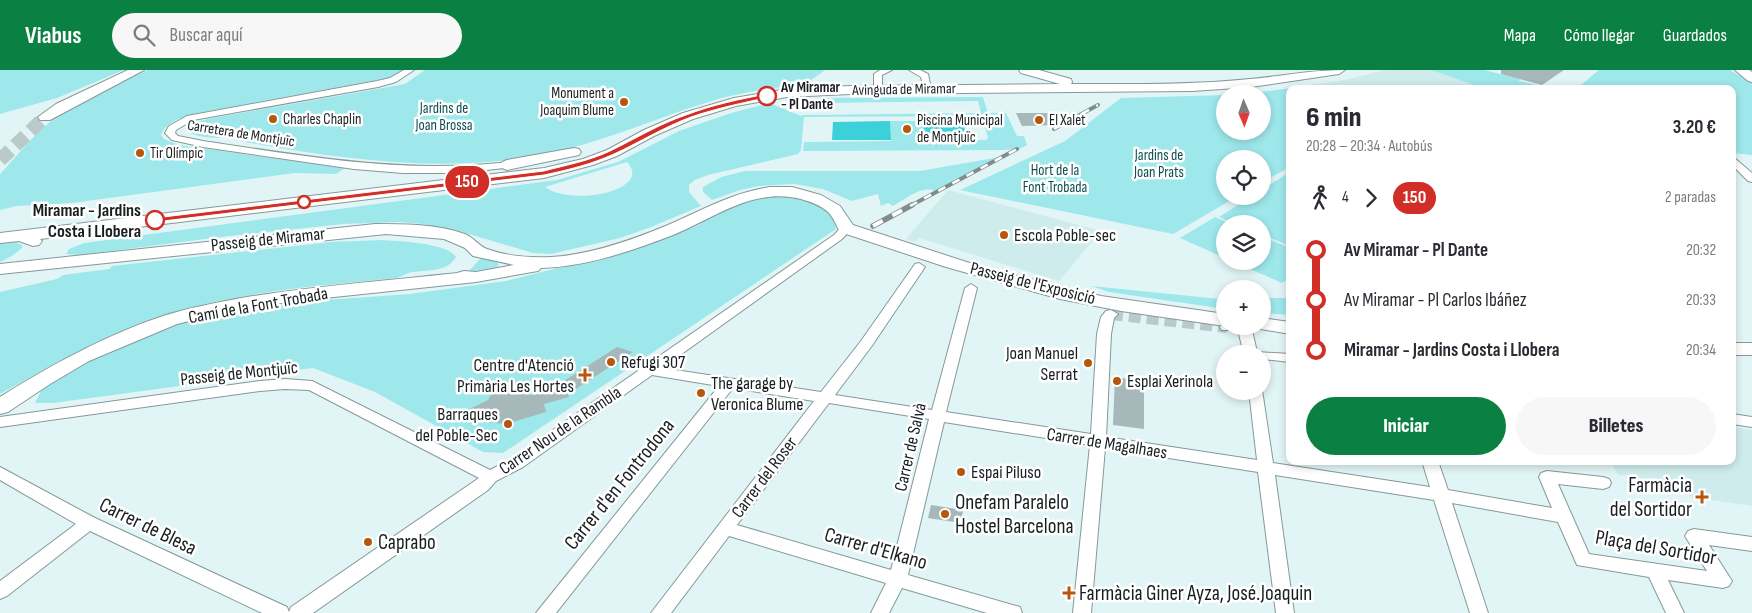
<!DOCTYPE html>
<html lang="es">
<head>
<meta charset="utf-8">
<style>
	:root { --surface:#fff; --page:#f7f7f7; --text:#2b2b33; --muted:#7c7c81; --accent:#0b8043 }
	body { margin:0; font-family:"Sofia Sans Condensed",sans-serif; background:var(--page); color:var(--text); height:100vh; display:flex; flex-direction:column; font-size:19px; white-space:nowrap }
	* { box-sizing:border-box; margin:0 }
	p { font-size:16px; color:var(--muted) }
	.icon { flex:none; width:28px; height:28px; fill:none; stroke:currentColor; stroke-width:2; stroke-linecap:round; stroke-linejoin:round }
	.map { position:relative; flex:1; overflow:hidden }
	.details { position:absolute; left:1286px; top:15px; width:450px; height:380px; display:flex; flex-direction:column; background:var(--surface); border-radius:10px; box-shadow:0 2px 8px #0003 }
	.details>* { flex:none }
	.badge { padding:0 10px; border-radius:16px; font-size:18px; line-height:32px }
	.needle { width:32px; rotate:178deg }
	.buttons { position:absolute; left:1216px; top:15px; display:grid; gap:10px }
	.buttons a { display:grid; place-items:center; width:55px; height:55px; border-radius:50%; background:var(--surface); box-shadow:0 2px 8px #0003; font-size:25px }
	.map>.badge { position:absolute; translate:-50% -50%; box-shadow:0 0 0 2px #fff }
	.legs { display:flex; align-items:center; gap:8px; height:55px; padding:0 20px; font-size:16px }
	.legs p { margin-inline-start:auto }
	.summary { display:flex; align-items:center; justify-content:space-between; height:85px; padding:0 20px }
	h1 { font-size:28px; font-weight:800; line-height:38px }
	.primary-button { display:flex; gap:10px; margin-top:auto; padding:10px 20px }
	.primary-button a { flex:1; height:58px; border-radius:30px; background:var(--accent); color:#fff; font-size:20px; font-weight:800; line-height:58px; text-align:center }
	.primary-button a+a { background:var(--page); color:var(--text) }
	ul { padding:0 20px; list-style:none }
	li { display:flex; align-items:center; gap:18px; height:50px; font-size:19px }
	li i { display:grid; place-items:center; width:8px; height:100%; margin:0 6px; background:currentColor }
	li i::after { content:''; width:12px; height:12px; margin:-6px; border:4px solid; border-radius:50%; background:var(--surface) }
	li p { margin-inline-start:auto }
	li:first-child i { background:linear-gradient(#0000 50%,currentColor 0) }
	li:last-child i { background:linear-gradient(currentColor 50%,#0000 0) }
	header { display:flex; align-items:center; gap:30px; box-sizing:border-box; height:70px; padding:0 25px; background:var(--accent); color:#fff }
	header strong { font-size:24px }
	nav { display:flex; gap:28px; margin-inline-start:auto; font-size:18px }
	.search { width:350px; height:45px; background:var(--page); display:flex; align-items:center; gap:12px; box-sizing:border-box; padding:0 18px; border-radius:28px; color:var(--muted); font-size:19px }
	.map>svg:first-child { display:block }
</style>
</head>
<body>
<header>
<strong>Viabus</strong>
<div class="search"><svg class="icon" aria-label="search" viewBox="0 0 24 24"><circle cx="10" cy="10" r="6"/><path d="M15 15l6 6"/></svg>Buscar aquí</div>
<nav><a>Mapa</a><a>Cómo llegar</a><a>Guardados</a></nav>
</header>
<div class="map">
<svg width="1752" height="543" viewBox="0 0 1752 543">
	<rect width="100%" height="100%" fill="#e2f5f6"/>
	<g fill="#cfeced">
		<polygon points="1385,0 1431,0 1477,16 1478,19 1302,19 1299,17 1344,10"/>
		<polygon points="948,120 1101,161 1059,211 919,168 915,172 906,169"/>
		<polygon points="1733,357 1752,360 1752,436 1690,427 1683,415 1618,405 1610,391 1732,391"/>
	</g>
	<g fill="#9ee8ec" fill-rule="evenodd">
		<polygon points="0,0 124,0 57,28 0,44"/>
		<path d="M 148,0 L 403,0 L 392,7 L 373,11 L 193,44 C 181,48 166,52 161,65 L 164,69 L 179,75 L 345,98 L 336,104 L 295,103 L 72,133 L 17,136 L 0,140 L 0,104 C 18,85 36,61 58,46 C 85,27 117,14 148,0 Z"/>
		<path d="M 425,0 L 825,0 C 818,5 811,11 803,14 C 795,18 782,17 773,18 C 754,21 736,24 718,29 C 667,44 618,66 567,79 C 462,106 350,91 245,72 L 255,66 C 237,67 199,72 186,60 L 193,53 L 207,49 L 405,14 Z"/>
		<polygon points="1431,0 1484,0 1520,9 1519,11 1556,19 1478,19 1477,16"/>
		<polygon points="1599,0 1730,0 1752,13 1752,85 1733,83 1732,19 1576,19"/>
		<polygon points="1299,17 1302,19 1290,19 1290,97 1263,112 1262,89 1225,89 1225,126 1238,126 1173,164 960,120 1065,71 1121,28 1225,25 1225,61 1262,61 1262,24 1244,24"/>
		<path d="M 983,27 L 988,43 L 1006,43 L 1017,66 L 1024,66 L 1027,75 L 1020,79 L 1003,80 L 803,81 L 804,72 L 891,71 L 890,51 L 922,51 L 925,70 L 986,70 L 988,68 L 982,46 L 804,47 L 801,80 L 798,84 L 708,105 L 695,110 L 689,115 L 689,122 L 701,136 L 651,157 L 620,168 L 551,184 L 533,183 L 459,161 L 423,154 L 399,152 L 343,154 L 221,167 L 80,185 L 66,184 L 69,179 L 84,173 L 557,110 L 618,92 L 679,61 L 731,43 L 770,33 L 801,46 L 803,45 L 981,43 L 978,31 L 818,33 L 814,32 L 815,28 ZM 627,92 C 654,120 572,137 545,117 Z"/>
		<path d="M 1000,87 L 936,121 C 921,115 906,129 893,136 L 888,133 L 881,136 L 878,124 L 852,131 L 823,119 L 794,114 L 759,116 L 740,120 L 712,130 L 703,122 L 703,117 L 721,107 L 745,101 L 920,101 Z"/>
		<polygon points="1290,102 1290,176 1263,165 1262,154 1235,154 1219,147 1252,126 1262,126 1263,119"/>
		<path d="M 764,125 C 788,126 835,125 836,159 L 503,383 L 483,382 L 375,322 L 313,298 L 53,333 L 35,333 L 44,315 L 116,277 L 160,260 L 196,249 L 297,232 L 410,224 L 506,211 L 633,179 L 699,155 L 724,138 Z"/>
		<polygon points="1215,147 1231,154 1225,154 1225,188 1180,168"/>
		<polygon points="1263,167 1290,178 1290,207 1282,213 1232,191 1262,191"/>
		<path d="M 382,170 C 399,171 448,173 456,187 C 448,202 427,200 412,202 C 407,203 402,206 397,208 C 312,216 228,223 146,251 C 95,270 48,297 0,324 L 0,222 L 57,209 L 63,205 L 109,199 L 112,196 L 331,172 Z"/>
		<polygon points="13,171 22,175 22,178 12,186 0,192 0,172"/>
		<polygon points="481,188 497,192 499,196 494,198 468,202"/>
		<polygon points="1091,216 1220,229 1222,226 1225,226 1225,239 1109,222"/>
		<polygon points="1262,228 1290,228 1290,245 1263,243"/>
	</g>
	<g fill="#3cd0d8">
		<polygon points="890,51 891,70 832,70 833,52"/>
		<polygon points="922,51 963,51 967,69 925,69"/>
	</g>
	<g fill="#a6b8b9">
		<polygon points="1501,0 1564,0 1542,15 1501,4"/>
		<polygon points="1016,43 1059,43 1058,55 1022,56"/>
		<polygon points="617,277 633,282 568,324 569,327 544,334 546,342 506,354 449,349 488,330 493,321 534,325 547,322"/>
		<polygon points="1115,307 1144,311 1144,359 1113,355"/>
		<polygon points="931,435 963,440 961,453 928,448"/>
	</g>
	<g fill="none" stroke-linecap="round" stroke-linejoin="round">
		<polyline stroke="#bacacb" stroke-width="12" stroke-dasharray="12 6" stroke-linecap="butt" points="1111,244 1227,257"/>
		<polyline stroke="#bacacb" stroke-width="14" stroke-dasharray="14 7" stroke-linecap="butt" points="0,90 45,47"/>
		<defs>
			<g id="street">
				<path d="M 404,0 L 414,0 L 396,12 L 378,17 L 193,50 L 176,60 L 175,63 L 178,66 L 203,71 C 305,86 397,103 500,93 L 504,94 L 505,96 L 504,98 L 461,103 L 403,103 L 354,99 L 203,77 L 172,70 L 165,63 L 169,56 L 187,46 L 377,11 L 390,8 Z"/>
				<polygon points="880,0 892,0 882,5 882,20 878,23 874,20 874,4"/>
				<polygon points="909,0 920,0 928,4 931,19 930,21 924,21 921,7"/>
				<polygon points="1732,86 1752,103 1752,112 1748,111 1732,95"/>
				<path d="M 846,155 L 852,158 L 842,169 L 662,298 L 821,322 L 861,271 L 915,194 L 919,193 L 925,197 L 871,277 L 835,325 L 932,340 L 965,218 L 971,214 L 977,218 L 946,342 L 1091,364 L 1097,264 L 1101,247 L 1106,241 L 1111,240 L 1118,244 L 1114,248 L 1111,264 L 1106,367 L 1257,390 L 1249,321 L 1262,321 L 1262,320 L 1273,393 L 1430,417 L 1422,391 L 1438,391 L 1448,420 L 1552,438 L 1539,407 L 1541,403 L 1547,401 L 1603,407 L 1609,409 L 1611,413 L 1609,417 L 1603,419 L 1558,414 L 1589,484 L 1707,501 L 1685,466 L 1688,461 L 1694,459 L 1752,467 L 1752,481 L 1709,475 L 1732,511 L 1729,516 L 1723,518 L 1668,510 L 1684,543 L 1666,543 L 1649,507 L 1577,495 L 1558,452 L 1452,433 L 1488,543 L 1470,543 L 1434,430 L 1275,405 L 1294,543 L 1276,543 L 1258,402 L 1105,378 L 1091,543 L 1073,543 L 1090,375 L 944,352 L 908,505 L 1020,537 L 1022,543 L 987,543 L 902,518 L 889,543 L 871,543 L 886,513 L 729,466 L 671,543 L 651,543 L 814,331 L 733,318 L 556,543 L 536,543 L 719,316 L 652,305 L 523,397 L 496,411 L 488,420 L 313,543 L 262,543 L 90,461 L 7,526 L 0,529 L 0,511 L 76,454 L 0,410 L 0,397 L 95,448 L 287,537 L 289,542 L 291,537 L 479,408 L 309,320 L 285,319 L 260,321 L 0,357 L 0,347 L 260,311 L 285,309 L 312,311 L 490,400 L 511,389 L 834,165 L 842,156 ZM 829,333 L 929,349 L 891,500 L 737,455 Z"/>
				<polygon points="1223,253 1225,253 1225,256 1235,256 1232,260 1222,260 1220,257"/>
				<polygon points="1237,256 1251,256 1257,282 1290,284 1290,292 1262,289 1262,284 1244,284"/>
				<polygon points="1732,344 1752,347 1752,357 1732,354"/>
			</g>
			<g id="secondary">
				<polygon points="128,0 144,0 50,50 40,50 38,47 56,34"/>
				<path d="M 1019,0 L 1039,0 L 1071,9 L 1072,12 L 1071,14 C 1131,14 1191,15 1250,9 C 1284,6 1311,0 1345,0 L 1339,4 L 1251,17 L 1192,21 L 850,24 L 787,27 L 736,36 L 693,49 L 654,66 L 617,86 L 593,95 L 544,108 L 40,169 L 42,171 L 39,175 L 33,176 L 19,171 L 0,173 L 0,163 L 544,98 L 583,89 L 607,80 L 644,60 L 683,43 L 734,28 L 787,19 L 850,16 L 1060,14 L 1021,3 Z"/>
				<polygon points="1735,0 1749,0 1752,2 1752,12 1748,11"/>
				<polygon points="574,78 579,79 581,82 579,85 507,100 502,98 499,95 502,92 507,90"/>
				<path d="M 770,117 L 792,117 L 821,125 L 840,136 L 853,155 L 985,198 L 1101,226 L 1225,244 L 1225,256 L 1121,241 L 1060,229 L 946,197 L 840,162 C 836,155 834,148 828,142 C 820,135 811,132 801,129 C 753,117 715,148 673,165 C 632,181 585,197 541,198 L 538,201 L 532,202 L 476,212 L 287,232 L 214,245 L 177,254 L 89,291 L 50,314 L 8,342 L 0,344 L 0,327 C 51,295 106,265 163,246 C 188,238 215,233 241,228 C 312,216 385,211 457,203 L 464,201 L 476,202 L 514,195 L 473,186 L 465,178 L 444,169 L 386,164 L 0,204 L 0,194 L 375,154 C 405,154 437,154 465,164 C 474,168 479,176 487,179 C 506,186 531,188 551,187 C 590,185 632,170 668,155 C 703,140 731,123 770,117 Z"/>
				<polygon points="1262,248 1290,252 1290,264 1255,258 1254,256 1262,256"/>
				<rect x="1732" y="273" width="20" height="12"/>
			</g>
		</defs>
		<use href="#street" stroke="#869898" stroke-width="2"/>
		<use href="#secondary" stroke="#869898" stroke-width="2"/>
		<use href="#street" fill="#fff" fill-rule="evenodd"/>
		<use href="#secondary" fill="#fff" fill-rule="evenodd"/>
		<defs>
			<g id="rail-far1">
				<polyline points="1054,59 1098,35"/>
				<polyline points="910,136 1017,79"/>
			</g>
			<polyline id="rail" points="873,156 912,135"/>
		</defs>
		<use href="#rail-far1" stroke="#808c8d" stroke-width="4"/>
		<use href="#rail" stroke="#808c8d" stroke-width="5.5"/>
		<use href="#rail-far1" stroke="#fff" stroke-width="2.5" stroke-dasharray="8" stroke-linecap="butt"/>
		<use href="#rail" stroke="#fff" stroke-width="4" stroke-dasharray="11" stroke-linecap="butt"/>
	</g>
	<path fill="#d02e26" stroke="#fff" d="M 767,24 L 770,26 L 769,27 C 743,33 717,38 691,47 C 664,57 640,72 614,84 C 592,94 568,100 544,105 L 155,152 L 151,150 L 155,148 L 544,101 C 566,95 589,91 610,81 C 635,69 659,54 686,45 C 712,35 740,29 767,24 Z"/>
	<g fill="#fff" stroke="#d02e26" stroke-width="2.5">
		<circle cx="767" cy="26" r="9"/>
		<circle cx="304" cy="132" r="6"/>
		<circle cx="155" cy="150" r="9"/>
	</g>
	<g fill="#b6570e" stroke="#fff" stroke-width="2">
		<circle cx="624" cy="32" r="5"/>
		<circle cx="273" cy="49" r="5"/>
		<circle cx="1039" cy="50" r="5"/>
		<circle cx="907" cy="59" r="5"/>
		<circle cx="140" cy="83" r="5"/>
		<circle cx="1004" cy="165" r="5"/>
		<circle cx="611" cy="292" r="5"/>
		<circle cx="1088" cy="293" r="5"/>
		<path d="M582.5 297.5h5v5h5v5h-5v5h-5v-5h-5v-5h5z"/>
		<circle cx="1117" cy="311" r="5"/>
		<circle cx="701" cy="323" r="5"/>
		<circle cx="508" cy="354" r="5"/>
		<circle cx="961" cy="402" r="5"/>
		<path d="M1699.5 419.5h5v5h5v5h-5v5h-5v-5h-5v-5h5z"/>
		<circle cx="945" cy="444" r="5"/>
		<circle cx="368" cy="472" r="5"/>
		<path d="M1066.5 515.5h5v5h5v5h-5v5h-5v-5h-5v-5h5z"/>
	</g>
	<g text-anchor="middle" stroke-width="5" stroke-linejoin="round" paint-order="stroke">
		<g font-size="15" font-weight="bold" fill="#191f20" stroke="#fff" text-anchor="start">
			<text x="781" y="22">Av Miramar<tspan x="781" dy="17">- Pl Dante</tspan></text>
		</g>
		<g font-size="15" fill="#191f20" stroke="#fff">
			<text transform="translate(904 19) rotate(-1)" y="5">Avinguda de Miramar</text>
			<text transform="translate(241 63) rotate(9)" y="5">Carretera de Montjuïc</text>
		</g>
		<g font-size="15" fill="#191f20" stroke="#fff" text-anchor="start">
			<text x="614" y="28" text-anchor="end">Monument a<tspan x="614" dy="17">Joaquim Blume</tspan></text>
			<text x="283" y="54">Charles Chaplin</text>
			<text x="917" y="55">Piscina Municipal<tspan x="917" dy="17">de Montjuïc</tspan></text>
			<text x="1049" y="55">El Xalet</text>
			<text x="150" y="88">Tir Olímpic</text>
		</g>
		<g font-size="15" fill="#0e4d50" stroke="#fff">
			<text x="444" y="43">Jardins de<tspan x="444" dy="17">Joan Brossa</tspan></text>
			<text x="1159" y="90">Jardins de<tspan x="1159" dy="17">Joan Prats</tspan></text>
			<text x="1055" y="105">Hort de la<tspan x="1055" dy="17">Font Trobada</tspan></text>
		</g>
		<g font-size="18" font-weight="bold" fill="#191f20" stroke="#fff" text-anchor="end">
			<text x="141" y="146">Miramar - Jardins<tspan x="141" dy="21">Costa i Llobera</tspan></text>
		</g>
		<g font-size="18" fill="#191f20" stroke="#fff" text-anchor="start">
			<text x="1014" y="171">Escola Poble-sec</text>
			<text x="1078" y="289" text-anchor="end">Joan Manuel<tspan x="1078" dy="21">Serrat</tspan></text>
			<text x="621" y="298">Refugi 307</text>
			<text x="574" y="301" text-anchor="end">Centre d'Atenció<tspan x="574" dy="21">Primària Les Hortes</tspan></text>
			<text x="1127" y="317">Esplai Xerinola</text>
			<text x="711" y="319">The garage by<tspan x="711" dy="21">Veronica Blume</tspan></text>
			<text x="498" y="350" text-anchor="end">Barraques<tspan x="498" dy="21">del Poble-Sec</tspan></text>
			<text x="971" y="408">Espai Piluso</text>
		</g>
		<g font-size="18" fill="#191f20" stroke="#fff">
			<text transform="translate(268 169) rotate(-6)" y="6">Passeig de Miramar</text>
			<text transform="translate(1033 213) rotate(14)" y="6">Passeig de l'Exposició</text>
			<text transform="translate(258 235) rotate(-10)" y="6">Camí de la Font Trobada</text>
			<text transform="translate(239 303) rotate(-6)" y="6">Passeig de Montjuïc</text>
			<text transform="translate(560 360) rotate(-34)" y="6">Carrer Nou de la Rambla</text>
			<text transform="translate(1107 373) rotate(9)" y="6">Carrer de Magalhaes</text>
			<text transform="translate(910 377) rotate(-77)" y="6">Carrer de Salvà</text>
			<text transform="translate(764 407) rotate(-53)" y="6">Carrer del Roser</text>
		</g>
		<g font-size="21" fill="#191f20" stroke="#fff">
			<text transform="translate(619 414) rotate(-51)" y="7">Carrer d'en Fontrodona</text>
			<text transform="translate(148 456) rotate(26)" y="7">Carrer de Blesa</text>
			<text transform="translate(1656 477) rotate(10)" y="7">Plaça del Sortidor</text>
			<text transform="translate(876 478) rotate(16)" y="7">Carrer d'Elkano</text>
		</g>
		<g font-size="21" fill="#191f20" stroke="#fff" text-anchor="start">
			<text x="1692" y="422" text-anchor="end">Farmàcia<tspan x="1692" dy="24">del Sortidor</tspan></text>
			<text x="955" y="439">Onefam Paralelo<tspan x="955" dy="24">Hostel Barcelona</tspan></text>
			<text x="378" y="479">Caprabo</text>
			<text x="1079" y="530">Farmàcia Giner Ayza, José.Joaquin</text>
		</g>
	</g>
</svg>
<div class="buttons">
<a><svg class="needle" viewBox="-14 -14 28 28"><path d="M0-13l5 13h-10z" fill="#e53935"/><path d="M0 13l5-13h-10z" fill="#7c7c81"/></svg></a>
<a><svg class="icon" aria-label="locate" viewBox="0 0 24 24"><circle cx="12" cy="12" r="6"/><path d="M12 2v4M12 18v4M2 12h4M18 12h4"/></svg></a>
<a><svg class="icon" aria-label="layers" viewBox="0 0 24 24"><path d="M12 4l9 5-9 5-9-5zM3 14l9 5 9-5"/></svg></a>
<a>+</a>
<a>−</a>
</div>
<b class="badge" style="left:467px;top:112px;background:#d02e26;color:#fff">150</b>
<section class="details">
<div class="summary"><div><h1>6 min</h1><p>20:28 – 20:34 · Autobús</p></div><b>3.20 €</b></div>
<div class="legs"><svg class="icon" aria-label="walk" viewBox="0 0 24 24"><circle cx="13" cy="4" r="2"/><path d="M13 8l-2 6 4 7M11 14l-3 7M7 12l3-4h3l4 4"/></svg>4<svg class="icon" aria-label="forward" viewBox="0 0 24 24"><path d="M9 5l7 7-7 7"/></svg><b class="badge" style="background:#d02e26;color:#fff">150</b><p>2 paradas</p></div>
<ul>
<li><i style="color:#d02e26"></i><b>Av Miramar - Pl Dante</b><p>20:32</p></li>
<li><i style="color:#d02e26"></i><span>Av Miramar - Pl Carlos Ibáñez</span><p>20:33</p></li>
<li><i style="color:#d02e26"></i><b>Miramar - Jardins Costa i Llobera</b><p>20:34</p></li>
</ul>
<div class="primary-button"><a>Iniciar</a><a>Billetes</a></div>
</section>
</div>
</body>
</html>
